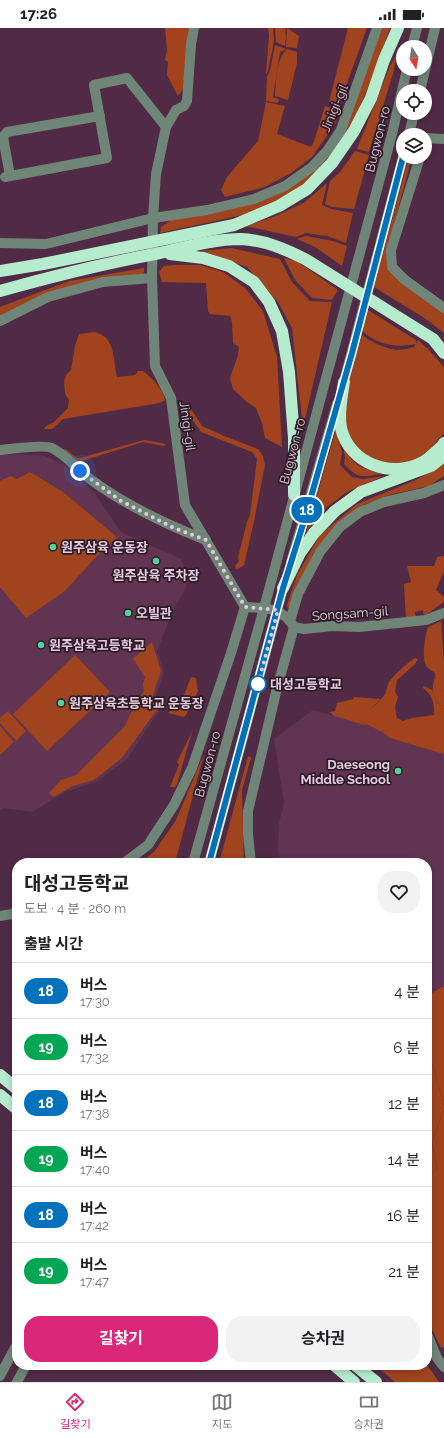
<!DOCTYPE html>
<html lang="ko">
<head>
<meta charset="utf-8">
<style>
	:root { --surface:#fff; --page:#f2f2f2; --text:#202124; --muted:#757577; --line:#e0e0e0; --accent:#db2777 }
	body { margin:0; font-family:Raleway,"Noto Sans KR",sans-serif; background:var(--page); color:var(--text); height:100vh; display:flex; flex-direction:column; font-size:15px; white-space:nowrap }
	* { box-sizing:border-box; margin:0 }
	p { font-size:13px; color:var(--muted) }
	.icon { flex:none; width:22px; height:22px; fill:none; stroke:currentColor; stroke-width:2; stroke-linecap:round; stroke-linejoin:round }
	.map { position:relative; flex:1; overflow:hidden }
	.drawer { position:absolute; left:12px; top:830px; width:420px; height:512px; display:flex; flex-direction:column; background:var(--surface); border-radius:16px; box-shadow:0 2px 6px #0003 }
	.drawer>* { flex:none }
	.badge { padding:0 8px; border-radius:13px; font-size:14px; line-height:26px }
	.needle { width:26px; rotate:169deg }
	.buttons { position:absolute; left:396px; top:12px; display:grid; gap:8px }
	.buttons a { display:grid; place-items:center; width:36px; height:36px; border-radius:50%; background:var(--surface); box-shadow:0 2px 6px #0003; font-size:20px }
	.you { position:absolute; width:20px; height:20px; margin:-10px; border:3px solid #fff; border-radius:50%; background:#1a73e8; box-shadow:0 0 0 6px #1a73e833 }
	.map>.badge { position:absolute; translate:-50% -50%; box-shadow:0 0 0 2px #fff }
	h2 { padding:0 12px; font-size:15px; line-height:36px }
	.round { display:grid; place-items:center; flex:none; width:42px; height:42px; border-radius:16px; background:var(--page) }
	.overview { display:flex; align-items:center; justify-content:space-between; height:68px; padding:0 12px }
	h1 { font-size:19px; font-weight:700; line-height:30px }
	.cta { display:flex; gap:8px; margin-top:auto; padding:8px 12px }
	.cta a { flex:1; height:46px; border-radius:16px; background:var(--accent); color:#fff; font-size:16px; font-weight:700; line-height:46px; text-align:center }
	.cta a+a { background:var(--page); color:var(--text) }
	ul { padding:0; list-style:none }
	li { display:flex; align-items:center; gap:12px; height:56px; padding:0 12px; border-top:1px solid var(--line) }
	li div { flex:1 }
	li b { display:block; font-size:15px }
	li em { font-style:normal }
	li .badge { min-width:44px; font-weight:700; text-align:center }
	.status { display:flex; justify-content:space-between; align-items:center; height:28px; padding:0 20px; background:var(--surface); direction:ltr }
	.status svg { height:11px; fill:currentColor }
	.tab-bar { display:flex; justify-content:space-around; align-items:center; height:56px; border-top:1px solid var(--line); background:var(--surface); font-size:11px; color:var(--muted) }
	.tab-bar a { display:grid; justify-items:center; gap:2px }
	.tab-bar .current { color:var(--accent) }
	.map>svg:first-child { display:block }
</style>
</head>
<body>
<div class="status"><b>17:26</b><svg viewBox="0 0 49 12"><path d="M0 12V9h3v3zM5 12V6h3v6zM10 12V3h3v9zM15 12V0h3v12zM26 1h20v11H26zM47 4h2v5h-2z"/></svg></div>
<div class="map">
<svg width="444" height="1354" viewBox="0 0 444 1354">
	<rect width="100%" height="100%" fill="#512b45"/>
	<g fill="#613452">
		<polygon points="0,426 42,427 63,436 94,464 121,504 181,531 188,548 185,562 172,584 157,623 164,644 155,670 162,678 127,731 96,754 67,763 32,784 4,780 0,782"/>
		<polygon points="313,682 444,719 444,959 427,968 427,835 280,835 278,822 279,795 284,775 274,711"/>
	</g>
	<g fill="#a0431f">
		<polygon points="268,0 273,0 274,13 268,43 266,46 269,8"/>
		<polygon points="275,0 285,0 286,9 285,18 276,14"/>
		<polygon points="287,0 299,8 297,20 286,19"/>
		<polygon points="348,0 367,0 340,75 338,76 329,74"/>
		<polygon points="381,0 390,0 373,48 350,102 309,153 272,178 247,186 160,205 161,199 171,192 255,175 330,123"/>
		<polygon points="275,17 286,21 280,24 273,69 279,71 278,75 266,73 267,49 270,43"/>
		<path d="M 287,21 L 297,24 L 297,35 L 288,72 L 275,68 C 276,54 276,31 287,21 Z"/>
		<polygon points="397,25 394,42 369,124 357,121 390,38"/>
		<polygon points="266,74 285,78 277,106 311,119 314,113 325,78 339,83 335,96 312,129 291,145 265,159 225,169 221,162 227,149 258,113"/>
		<polygon points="355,123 369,127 354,181 332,179 325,176 330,153 340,144"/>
		<polygon points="409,129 412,129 387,223 388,242 444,283 444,305 426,291 374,259"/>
		<polygon points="327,155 322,177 331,181 353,185 346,215 327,208 306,205 296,209 246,198 276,188 305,174"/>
		<polygon points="306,208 333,213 347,218 342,238 315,219 297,211"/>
		<polygon points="231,220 280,231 292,254 310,273 332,274 303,400 292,300 278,274 247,239 201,223"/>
		<polygon points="284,230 297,233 338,262 332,272 312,270 295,252"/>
		<polygon points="144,240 144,244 142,247 92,254 0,288 0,279 69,253"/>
		<path d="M 368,282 L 416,312 L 416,316 C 396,320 378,317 362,303 Z"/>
		<path d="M 362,307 C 368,312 384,320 392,321 C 399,323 407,321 414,319 L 418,312 L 429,322 L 444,339 L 444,405 C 434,416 424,430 409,434 C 397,437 375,434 364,427 C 353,420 346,403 344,391 C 341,364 354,333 362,307 Z"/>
		<polygon points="186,377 189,378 202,398 224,408 258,421 263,428 265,437 254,493 244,537 240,540 236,541 235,538 239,533 238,529 247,494 250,487 257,431 252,424 201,404 187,384 182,382 183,379"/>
		<polygon points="336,401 342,425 340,437 352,449 363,451 384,448 347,464 320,484 306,505"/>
		<polygon points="144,412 162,415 166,417 164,418 143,414 79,434 76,434 64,424 65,421 77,430 80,430"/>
		<path d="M 343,417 C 353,438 360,439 381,446 C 360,449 358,451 344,436 L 345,429 Z"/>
		<polygon points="444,435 444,448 429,458 389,467 365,476 334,500 313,526 288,581 287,577 297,547 320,507 357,476 416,452"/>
		<polygon points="30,444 63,464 117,509 96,529 65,563 26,590 0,559 0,453 10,448 17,451"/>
		<polygon points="444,528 444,543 436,562 444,569 444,574 424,588 423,582 415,584 416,590 406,591 404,556 411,554 407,538 434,538 437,529"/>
		<path d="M 441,593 L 444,634 L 439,634 L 435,645 C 432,643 429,641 427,639 C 421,632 425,607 428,599 Z"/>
		<polygon points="152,614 161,643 153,667 159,679 122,730 94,752 73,758 53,769 49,765 61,752 76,747 125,698 133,680 144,663 143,656 145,649 133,631"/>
		<polygon points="75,627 110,664 47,723 13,686"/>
		<polygon points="191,649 196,650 198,663 186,687 184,689 168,685 178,671 184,667"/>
		<path d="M 435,649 L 444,668 L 444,681 C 433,671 430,663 435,649 Z"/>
		<polygon points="354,669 381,671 359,692 368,698 334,688 330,684 335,683 337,675 353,671"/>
		<polygon points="8,683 26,703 16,713 0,695 0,690"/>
		<polygon points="194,697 177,756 175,759 170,759 179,737 177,734 191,706"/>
		<polygon points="0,698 14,714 0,727"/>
		<polygon points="204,726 175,835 140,835 154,824 176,792"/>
		<polygon points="248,728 251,730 242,762 244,835 219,835"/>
		<polygon points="442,959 444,959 444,1078 433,1038 427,1026 427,968"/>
		<polygon points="444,1082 444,1319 441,1320 427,1291 427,1148 437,1141 432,1114"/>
		<polygon points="375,1337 427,1337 439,1354 395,1354"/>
	</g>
	<g fill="#a2431d">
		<polygon points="165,0 189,0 183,61 178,68 167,47 168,34 165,32 167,22"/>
		<polygon points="176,237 200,237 223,244 245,260 263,283 277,329 282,419 265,410 262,395 256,380 247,374 233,361 230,350 238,327 239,319 233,315 232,294 230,288 210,286 208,283 206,255 162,254 159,244 164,238"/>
		<path d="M 94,304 C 116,308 113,332 117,349 L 135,347 L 138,343 L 143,343 C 152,350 163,361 165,372 L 160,375 L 63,391 L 52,401 L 44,401 L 46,398 L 54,394 L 68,380 L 69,372 L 65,366 L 64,353 L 67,346 L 71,342 L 75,318 L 79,306 Z"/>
		<path d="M 415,630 L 418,631 L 415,636 L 397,652 L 395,663 L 398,669 L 395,679 L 397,690 L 403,693 L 412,690 L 434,687 C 434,675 433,667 423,660 L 424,658 L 432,662 L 437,674 L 444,681 L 444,726 L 390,710 C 381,701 369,699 359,692 L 358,688 C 367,685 380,674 385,666 C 387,662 387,658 389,654 C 395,646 407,635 415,630 Z"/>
		<path d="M 439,634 L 444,634 L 444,668 C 438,657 430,645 439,634 Z"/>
		<polygon points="427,1026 433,1038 444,1078 444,1082 432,1114 437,1141 427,1148"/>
	</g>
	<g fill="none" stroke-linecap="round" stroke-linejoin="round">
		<g stroke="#6f8578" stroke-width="10">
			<path d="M 194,0 L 191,16 L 187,73 L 184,78 L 176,82 L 166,99 L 156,146 L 153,190 L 152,250 L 155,338 L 171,370 L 185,477 L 245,579 C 266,580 282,579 294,599 L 304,601 L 332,598 L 359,599 L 426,592 L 444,585"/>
			<polyline points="412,19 417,0"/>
			<polyline points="420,63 435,0"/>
			<polyline points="409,107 414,85"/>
			<polyline points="425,110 444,111"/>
			<polyline points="420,129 391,222 392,239 405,252 444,280"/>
			<polyline points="10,148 3,109 7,104 100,88"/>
			<polyline points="5,149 107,130 94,57 127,50 166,99"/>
			<polyline points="0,215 46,216 153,190 207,182 254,171 285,158 312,139 327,123 341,102 377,0"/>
			<polyline points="0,293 48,269 103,254 152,250"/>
			<polyline points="342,361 403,129"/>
			<path d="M 0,422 C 10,421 43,416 52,420 C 66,427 77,441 90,451 C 125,477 165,496 206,512"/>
			<polyline points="291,534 337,376"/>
			<polyline points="290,593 298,566 320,524 340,499 360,484 384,474 424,465 444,457"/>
			<polyline points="124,835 148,817 174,777 192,740 231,625 245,579"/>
			<polyline points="193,835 264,580 392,106 407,41"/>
			<polyline points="209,835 285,553"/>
			<polyline points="251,835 248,806 248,783 277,660 294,599"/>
			<polyline points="0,888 17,885"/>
			<polyline points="427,1306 437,1330 444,1339"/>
			<polyline points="0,1348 17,1316"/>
			<polyline points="17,1354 26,1337"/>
		</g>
		<g stroke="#b6ecce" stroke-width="12">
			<polyline points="170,226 203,230 229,238 254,254 269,274 282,303 289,344 294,410 294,467"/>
			<polyline points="0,243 43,236 234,197 279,178 307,161 332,135 354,103 371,70 384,32 398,0"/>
			<path d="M 0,263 C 53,248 106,235 160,225 C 186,219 215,211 241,211 C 264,212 285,221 305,231 L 433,311 L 444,325"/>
			<path d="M 344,354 C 342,368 338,385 341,400 C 349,436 392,451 423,434 C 430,430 436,423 442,418 L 444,415"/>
			<polyline points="283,560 300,525 314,505 335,483 361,464 431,438 444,428"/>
			<polyline points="0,1047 17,1061"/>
			<polyline points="0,1067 17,1081"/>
			<polyline points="334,1337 354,1354"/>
			<polyline points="355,1337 376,1354"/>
		</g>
	</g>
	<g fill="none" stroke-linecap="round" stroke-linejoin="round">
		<defs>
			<polyline id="line" points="209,835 283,560 305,490 352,325 403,129"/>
		</defs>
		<use href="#line" stroke="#fff" stroke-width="9"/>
		<use href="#line" stroke="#0072bc" stroke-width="6"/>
		<polyline stroke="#e4cbdb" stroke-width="4" stroke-dasharray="0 7.2" points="80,443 121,473 174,500 206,512 245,579 278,582 258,656"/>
	</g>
	<g fill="#51d398" stroke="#2c1a26" stroke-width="1.5">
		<circle cx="53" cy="519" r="4"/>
		<circle cx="156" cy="533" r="4"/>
		<circle cx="128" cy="585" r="4"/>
		<circle cx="41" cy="617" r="4"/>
		<circle cx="61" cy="675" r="4"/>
		<circle cx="398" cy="743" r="4"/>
	</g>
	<circle fill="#fff" stroke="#0072bc" stroke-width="2" cx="258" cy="656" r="8"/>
	<g text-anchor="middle" stroke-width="3.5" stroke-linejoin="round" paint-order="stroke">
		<g font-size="13" fill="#e4cbdb" stroke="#2c1a26">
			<text transform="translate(334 80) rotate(-67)" y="5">Jinigi-gil</text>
			<text transform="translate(377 111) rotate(-76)" y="5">Bugwon-ro</text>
			<text transform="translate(188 398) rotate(82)" y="5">Jinigi-gil</text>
			<text transform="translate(292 423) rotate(-75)" y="5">Bugwon-ro</text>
			<text transform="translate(350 585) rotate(-4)" y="5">Songsam-gil</text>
			<text transform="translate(207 736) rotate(-75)" y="5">Bugwon-ro</text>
		</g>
		<g font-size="13" font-weight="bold" fill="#e4cbdb" stroke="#2c1a26" text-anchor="start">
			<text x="61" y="524">원주삼육 운동장</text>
			<text x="156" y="552" text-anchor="middle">원주삼육 주차장</text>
			<text x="136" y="590">오빌관</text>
			<text x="49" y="622">원주삼육고등학교</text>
			<text x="69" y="680">원주삼육초등학교 운동장</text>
			<text x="390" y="741" text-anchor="end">Daeseong<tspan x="390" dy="15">Middle School</tspan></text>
		</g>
		<g font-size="13" font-weight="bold" fill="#e4cbdb" stroke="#2c1a26" text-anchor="start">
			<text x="270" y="661">대성고등학교</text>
		</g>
	</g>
</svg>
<div class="buttons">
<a><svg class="needle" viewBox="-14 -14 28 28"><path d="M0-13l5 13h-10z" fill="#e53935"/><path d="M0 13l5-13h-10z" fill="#757577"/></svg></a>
<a><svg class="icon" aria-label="locate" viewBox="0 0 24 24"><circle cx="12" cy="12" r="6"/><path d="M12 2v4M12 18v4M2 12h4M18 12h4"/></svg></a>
<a><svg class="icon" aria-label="layers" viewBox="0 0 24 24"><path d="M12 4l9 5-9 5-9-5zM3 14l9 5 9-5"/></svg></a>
</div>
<div class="you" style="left:80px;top:443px"></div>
<b class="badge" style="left:307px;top:482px;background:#0072bc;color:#fff">18</b>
<section class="drawer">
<div class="overview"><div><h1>대성고등학교</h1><p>도보 · 4 분 · 260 m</p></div><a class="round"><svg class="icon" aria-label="heart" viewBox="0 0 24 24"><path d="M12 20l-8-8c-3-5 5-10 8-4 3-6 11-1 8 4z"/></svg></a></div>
<h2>출발 시간</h2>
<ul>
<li><span class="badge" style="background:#0072bc;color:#fff">18</span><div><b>버스</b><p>17:30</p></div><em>4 분</em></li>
<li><span class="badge" style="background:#00a651;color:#fff">19</span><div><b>버스</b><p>17:32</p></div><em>6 분</em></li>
<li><span class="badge" style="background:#0072bc;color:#fff">18</span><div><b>버스</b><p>17:38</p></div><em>12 분</em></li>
<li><span class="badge" style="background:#00a651;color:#fff">19</span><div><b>버스</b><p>17:40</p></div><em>14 분</em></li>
<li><span class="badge" style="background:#0072bc;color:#fff">18</span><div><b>버스</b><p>17:42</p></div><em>16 분</em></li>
<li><span class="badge" style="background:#00a651;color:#fff">19</span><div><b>버스</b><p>17:47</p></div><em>21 분</em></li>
</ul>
<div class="cta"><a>길찾기</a><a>승차권</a></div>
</section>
</div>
<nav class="tab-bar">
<a class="current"><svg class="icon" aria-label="directions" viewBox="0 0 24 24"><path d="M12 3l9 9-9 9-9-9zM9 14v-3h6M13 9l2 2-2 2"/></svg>길찾기</a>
<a><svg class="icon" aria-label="map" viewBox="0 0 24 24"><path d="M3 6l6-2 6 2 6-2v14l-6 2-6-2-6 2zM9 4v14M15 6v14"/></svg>지도</a>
<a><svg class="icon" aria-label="tickets" viewBox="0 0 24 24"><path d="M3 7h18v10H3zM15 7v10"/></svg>승차권</a>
</nav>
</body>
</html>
